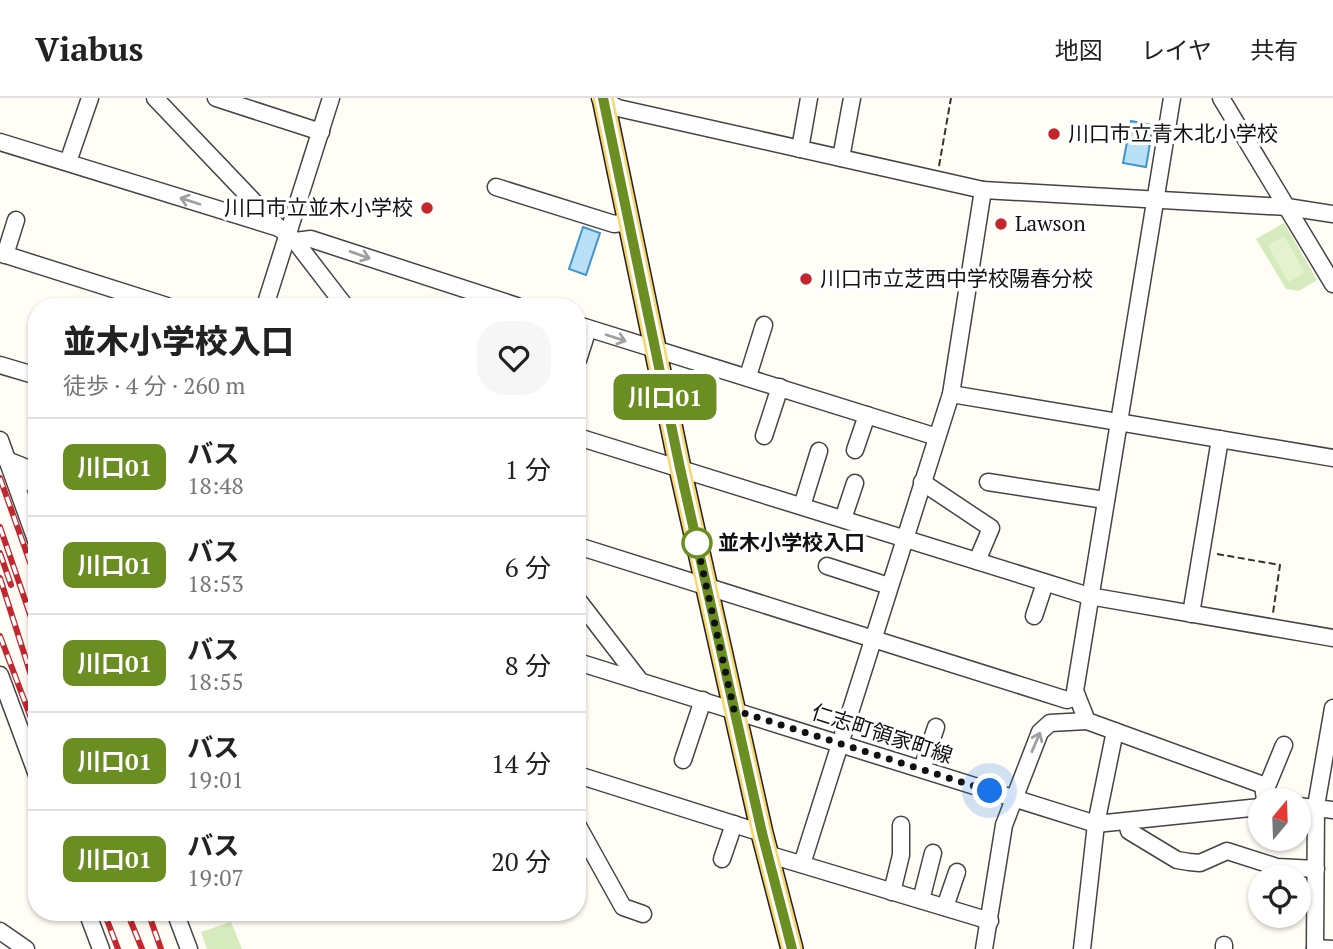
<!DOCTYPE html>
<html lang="ja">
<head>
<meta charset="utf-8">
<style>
	:root { --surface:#fff; --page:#f6f6f6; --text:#222; --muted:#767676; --line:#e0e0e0 }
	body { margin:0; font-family:"PT Serif","Noto Sans JP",serif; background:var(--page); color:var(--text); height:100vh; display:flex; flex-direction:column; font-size:26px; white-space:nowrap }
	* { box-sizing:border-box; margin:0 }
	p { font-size:23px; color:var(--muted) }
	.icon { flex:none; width:38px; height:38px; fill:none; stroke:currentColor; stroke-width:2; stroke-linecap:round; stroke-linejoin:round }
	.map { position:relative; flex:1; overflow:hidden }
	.sheet { position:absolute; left:28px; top:200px; width:558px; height:623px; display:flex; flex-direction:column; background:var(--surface); border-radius:28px; box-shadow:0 2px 5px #0004 }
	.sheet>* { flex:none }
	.badge { padding:0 14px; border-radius:10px; font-size:24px; line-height:46px }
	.needle { width:46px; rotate:19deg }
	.fabs { position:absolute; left:1248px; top:690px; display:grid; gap:14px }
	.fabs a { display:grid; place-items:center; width:63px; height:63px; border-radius:50%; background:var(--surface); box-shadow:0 2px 5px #0004; font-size:35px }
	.you { position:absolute; width:35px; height:35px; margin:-18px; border:5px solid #fff; border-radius:50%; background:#1a73e8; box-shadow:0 0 0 10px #1a73e833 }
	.map>.badge { position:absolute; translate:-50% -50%; box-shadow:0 0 0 4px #fff }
	.round { display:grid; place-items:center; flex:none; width:74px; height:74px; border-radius:28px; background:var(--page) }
	.headline { display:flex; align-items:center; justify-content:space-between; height:119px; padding:0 35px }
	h1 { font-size:33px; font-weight:800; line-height:52px }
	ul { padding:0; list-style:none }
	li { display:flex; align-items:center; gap:21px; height:98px; padding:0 35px; border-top:2px solid var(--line) }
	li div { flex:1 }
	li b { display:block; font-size:26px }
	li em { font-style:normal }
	li .badge { min-width:77px; font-weight:700; text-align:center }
	header { display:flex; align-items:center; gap:42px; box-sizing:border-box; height:98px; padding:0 35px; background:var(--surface); border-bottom:2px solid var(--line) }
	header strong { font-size:33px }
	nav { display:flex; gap:38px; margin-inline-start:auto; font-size:24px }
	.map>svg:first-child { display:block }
</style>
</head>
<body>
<header>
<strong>Viabus</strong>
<nav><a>地図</a><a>レイヤ</a><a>共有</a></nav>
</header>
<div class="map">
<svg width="1333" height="851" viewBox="0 0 1333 851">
	<rect width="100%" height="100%" fill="#fffdf5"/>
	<g fill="#d5ebbd">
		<polygon points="1284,125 1317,182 1299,193 1286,191 1256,141"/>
		<polygon points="231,824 242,851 207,851 201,834"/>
	</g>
	<polygon fill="#e6f2cf" points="1284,138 1305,174 1289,184 1268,148"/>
	<g fill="#b9e0f7" stroke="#3f96cf" stroke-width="2">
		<polygon points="1131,23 1153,27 1146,69 1123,65"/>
		<polygon points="583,129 600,135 586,177 569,171"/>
	</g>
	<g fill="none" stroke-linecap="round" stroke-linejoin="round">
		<defs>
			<g id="minor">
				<polyline points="155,0 279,130 295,143 345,208"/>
				<polyline points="216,0 321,34"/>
				<polyline points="600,0 618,10 983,92 1287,109 1333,116"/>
				<polyline points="1172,0 1075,593 1087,623 1263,687 1265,702"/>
				<polyline points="1221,0 1333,186"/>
				<polyline points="0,44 279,130"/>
				<polyline points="800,51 809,0"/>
				<polyline points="841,60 852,0"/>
				<polyline points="68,64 90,0"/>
				<polyline points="496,89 614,126 629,124"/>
				<polyline points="295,143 311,141 517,208"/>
				<polyline points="0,155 167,208"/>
				<polyline points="5,157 16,122"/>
				<polyline points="265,208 331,0"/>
				<polyline points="578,227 937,339"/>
				<polyline points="578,262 588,231"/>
				<polyline points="0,267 37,278"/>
				<polyline points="748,278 764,227"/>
				<polyline points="951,296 1333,360"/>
				<polyline points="764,338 780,289"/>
				<polyline points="578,339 1089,498 1333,540"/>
				<polyline points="0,342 37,445"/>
				<polyline points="855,352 867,317"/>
				<polyline points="7,362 37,374"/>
				<polyline points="21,380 37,388"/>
				<polyline points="922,384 991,430 977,463"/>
				<polyline points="988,384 1105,402"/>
				<polyline points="802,408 819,353"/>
				<polyline points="843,421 855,385"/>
				<polyline points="578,448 1067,602 1077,598"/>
				<polyline points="827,468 889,488"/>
				<polyline points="578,502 641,584"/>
				<polyline points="1191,516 1220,341"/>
				<polyline points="1034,518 1045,485"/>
				<polyline points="578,564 1096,726 1260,709"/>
				<polyline points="0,577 37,677"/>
				<polyline points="683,662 703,602"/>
				<polyline points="922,671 936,629"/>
				<polyline points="578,677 762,735"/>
				<polyline points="1263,687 1268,686 1284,647"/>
				<polyline points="1298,708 1333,712"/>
				<polyline points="1127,725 1129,733 1177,762 1189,764 1200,765 1227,753 1277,769 1316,771"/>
				<polyline points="578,728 623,809 643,816"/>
				<polyline points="767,756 990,823"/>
				<polyline points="722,761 734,726"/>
				<polyline points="802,766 951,296 983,92"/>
				<polyline points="892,794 901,757 901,727"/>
				<polyline points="921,802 933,755"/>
				<polyline points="945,809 957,774"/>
				<polyline points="87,814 101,851"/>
				<polyline points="175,814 189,851"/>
				<polyline points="0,833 26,851"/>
				<polyline points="1315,850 1333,851"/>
				<polyline points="984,851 1004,727 1040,634 1050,625 1087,623"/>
				<polyline points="1082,851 1096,726 1115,633"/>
				<polyline points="1224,851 1224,847"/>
				<polyline points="1315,851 1316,708 1333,610"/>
			</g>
			<polyline id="major" points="603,0 680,370 762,735 792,851"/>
		</defs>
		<use href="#minor" stroke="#444" stroke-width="19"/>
		<use href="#major" stroke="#222" stroke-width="24"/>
		<g stroke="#333" stroke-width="2" stroke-dasharray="7 3.5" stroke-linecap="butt">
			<polyline points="939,68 951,0"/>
			<polyline points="1217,456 1280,467 1273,515"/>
		</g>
		<use href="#minor" stroke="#fff" stroke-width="16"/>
		<use href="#major" stroke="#f9d66b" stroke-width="21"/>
		<defs>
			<g id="rail">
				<polyline points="0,380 37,484"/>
				<polyline points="0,429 37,537"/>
				<polyline points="0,455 11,487"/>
				<polyline points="0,480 37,596"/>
				<polyline points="0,538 37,636"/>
				<polyline points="104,814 118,851"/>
				<polyline points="127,814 142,851"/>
				<polyline points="148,814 161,851"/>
			</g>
		</defs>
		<use href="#rail" stroke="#c4262e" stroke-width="6"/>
		<use href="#rail" stroke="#fff" stroke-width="3.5" stroke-dasharray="10" stroke-linecap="butt"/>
	</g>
	<defs><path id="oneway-shaft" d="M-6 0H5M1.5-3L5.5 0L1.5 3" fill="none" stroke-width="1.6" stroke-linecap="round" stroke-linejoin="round" transform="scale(1.75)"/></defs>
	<g stroke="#a0a0a0">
		<use href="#oneway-shaft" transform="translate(190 103) rotate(-162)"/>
		<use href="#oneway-shaft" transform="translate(360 157) rotate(20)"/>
		<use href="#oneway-shaft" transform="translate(616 240) rotate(18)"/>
		<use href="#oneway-shaft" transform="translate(1036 644) rotate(-67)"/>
	</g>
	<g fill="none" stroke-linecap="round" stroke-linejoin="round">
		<defs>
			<polyline id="line" points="603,0 680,370 762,735 792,851"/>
		</defs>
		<use href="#line" stroke="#fff" stroke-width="16"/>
		<use href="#line" stroke="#6b8e23" stroke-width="10"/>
		<polyline stroke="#111" stroke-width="7" stroke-dasharray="0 12.6" points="697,445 696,442 734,612 990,693"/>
	</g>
	<g fill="#c4262e" stroke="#fff" stroke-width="2.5">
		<circle cx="1054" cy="36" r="7"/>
		<circle cx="427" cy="110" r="7"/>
		<circle cx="1001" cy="126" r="7"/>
		<circle cx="806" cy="181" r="7"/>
	</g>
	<circle fill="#fff" stroke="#6b8e23" stroke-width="3.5" cx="697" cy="445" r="14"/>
	<g text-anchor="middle" stroke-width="7" stroke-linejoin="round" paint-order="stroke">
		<g font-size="21" fill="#111" stroke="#fff" text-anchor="start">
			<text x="1068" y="43">川口市立青木北小学校</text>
			<text x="413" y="117" text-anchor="end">川口市立並木小学校</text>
			<text x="1015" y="133">Lawson</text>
			<text x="820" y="188">川口市立芝西中学校陽春分校</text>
		</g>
		<g font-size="21" font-weight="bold" fill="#111" stroke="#fff" text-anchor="start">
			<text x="718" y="452">並木小学校入口</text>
		</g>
		<g font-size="21" fill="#111" stroke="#fff">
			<text transform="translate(882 636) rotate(18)" y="7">仁志町領家町線</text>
		</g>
	</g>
</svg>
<div class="fabs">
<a><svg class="needle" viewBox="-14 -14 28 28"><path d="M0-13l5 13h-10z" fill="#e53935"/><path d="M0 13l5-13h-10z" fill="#767676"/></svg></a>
<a><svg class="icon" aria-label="locate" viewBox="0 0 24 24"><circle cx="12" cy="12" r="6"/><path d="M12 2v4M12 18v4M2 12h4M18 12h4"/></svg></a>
</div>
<div class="you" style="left:990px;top:693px"></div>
<b class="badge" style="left:665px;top:299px;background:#6b8e23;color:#fff">川口01</b>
<section class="sheet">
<div class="headline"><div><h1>並木小学校入口</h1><p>徒歩 · 4 分 · 260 m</p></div><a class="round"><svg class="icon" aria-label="heart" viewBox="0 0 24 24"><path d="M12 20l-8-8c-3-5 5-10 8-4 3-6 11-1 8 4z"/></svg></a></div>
<ul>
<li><span class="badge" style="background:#6b8e23;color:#fff">川口01</span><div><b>バス</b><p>18:48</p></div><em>1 分</em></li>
<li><span class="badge" style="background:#6b8e23;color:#fff">川口01</span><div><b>バス</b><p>18:53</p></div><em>6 分</em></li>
<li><span class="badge" style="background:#6b8e23;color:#fff">川口01</span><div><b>バス</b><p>18:55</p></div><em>8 分</em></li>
<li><span class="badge" style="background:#6b8e23;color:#fff">川口01</span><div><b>バス</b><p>19:01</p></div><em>14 分</em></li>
<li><span class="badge" style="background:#6b8e23;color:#fff">川口01</span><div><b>バス</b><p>19:07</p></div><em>20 分</em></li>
</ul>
</section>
</div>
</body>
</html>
